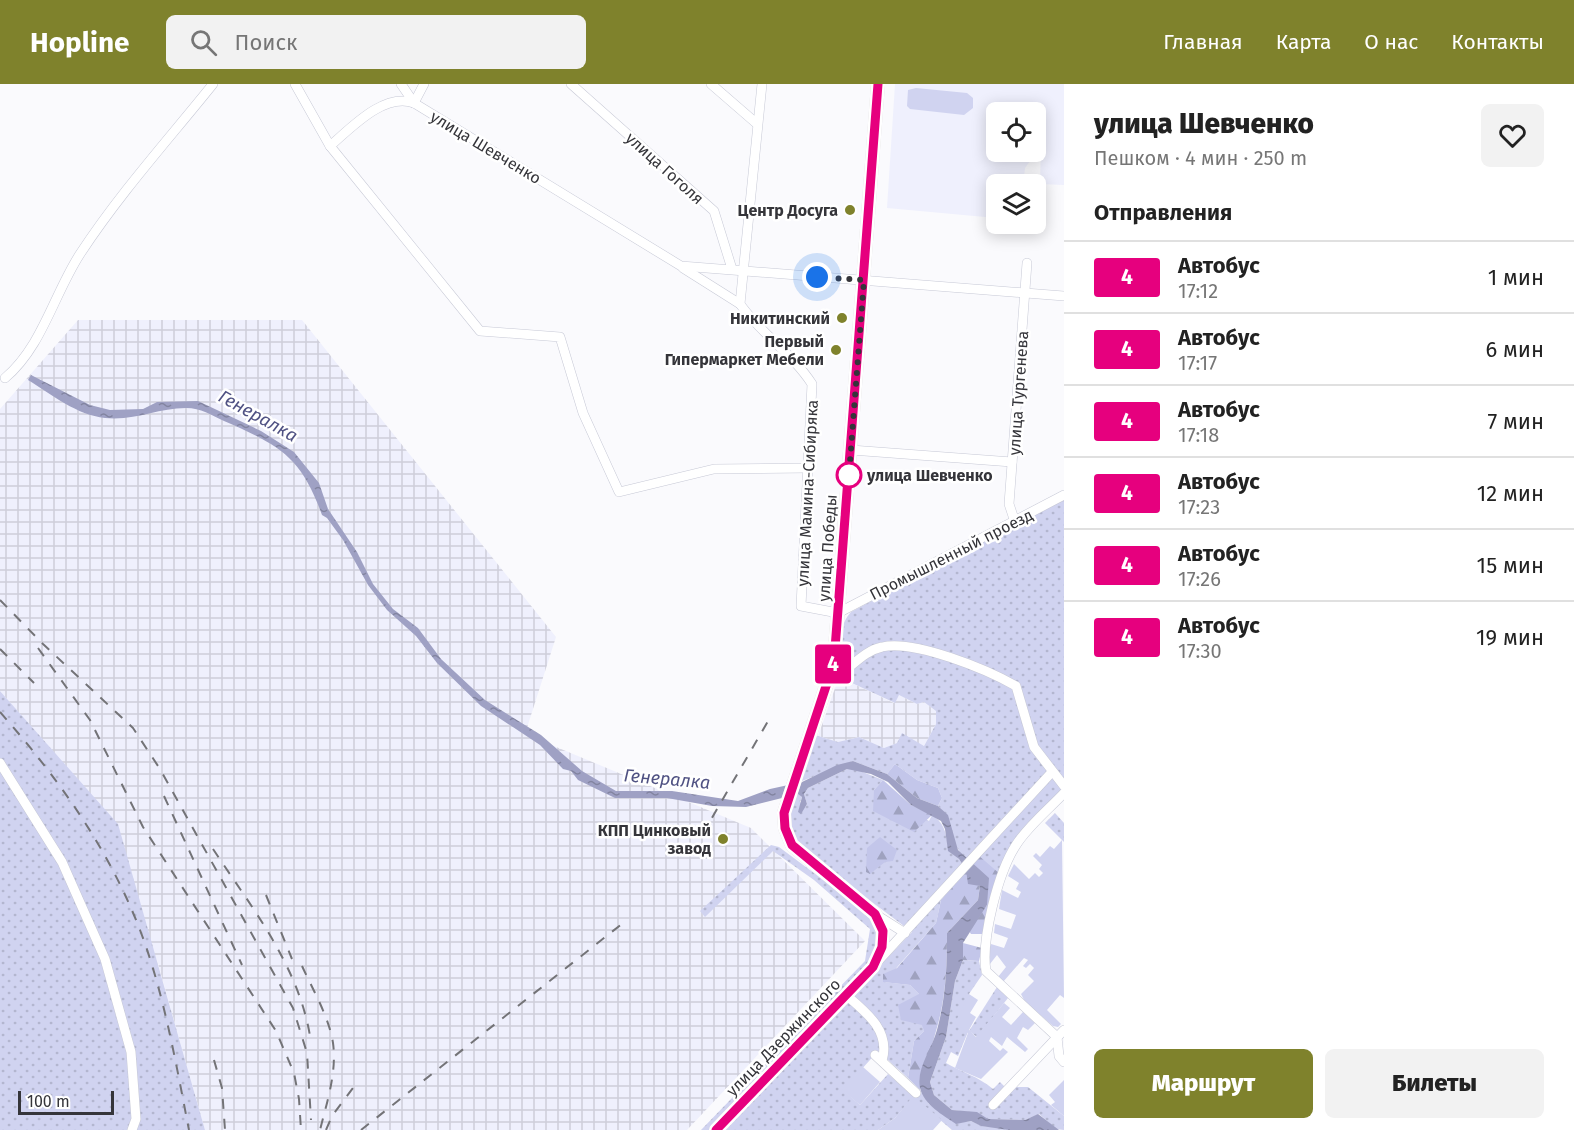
<!DOCTYPE html>
<html lang="ru">
<head>
<meta charset="utf-8">
<style>
	:root { --surface:#fff; --page:#f2f2f2; --text:#222; --muted:#767676; --line:#e0e0e0; --accent:#7f822c }
	body { margin:0; font-family:"Fira Sans",sans-serif; background:var(--page); color:var(--text); height:100vh; display:flex; flex-direction:column; font-size:22px; white-space:nowrap }
	* { box-sizing:border-box; margin:0 }
	p { font-size:20px; color:var(--muted) }
	.icon { flex:none; width:33px; height:33px; fill:none; stroke:currentColor; stroke-width:2; stroke-linecap:round; stroke-linejoin:round }
	.map { position:relative; flex:1; overflow:hidden }
	.sheet { display:flex; flex-direction:column; background:var(--surface); width:510px }
	.sheet>* { flex:none }
	.badge { padding:0 12px; border-radius:4px; font-size:21px; line-height:39px }
	.buttons { position:absolute; left:986px; top:18px; display:grid; gap:12px }
	.buttons a { display:grid; place-items:center; width:60px; height:60px; border-radius:9px; background:var(--surface); box-shadow:0 3px 15px #0003; font-size:30px }
	.scale { position:absolute; left:18px; bottom:15px; width:96px; box-sizing:border-box; padding-left:6px; border:3px solid #35353a; border-top:0; font-size:16px; line-height:21px; white-space:nowrap; color:#35353a; -webkit-text-stroke:4px #fff; paint-order:stroke }
	.you { position:absolute; width:30px; height:30px; margin:-15px; border:4px solid #fff; border-radius:50%; background:#1a73e8; box-shadow:0 0 0 9px #1a73e833 }
	.map>.badge { position:absolute; translate:-50% -50%; box-shadow:0 0 0 3px #fff }
	h2 { padding:0 30px; font-size:22px; line-height:54px }
	.round { display:grid; place-items:center; flex:none; width:63px; height:63px; border-radius:9px; background:var(--page) }
	.overview { display:flex; align-items:center; justify-content:space-between; height:102px; padding:0 30px }
	h1 { font-size:28px; font-weight:800; line-height:45px }
	.cta { display:flex; gap:12px; margin-top:auto; padding:12px 30px }
	.cta a { flex:1; height:69px; border-radius:9px; background:var(--accent); color:#fff; font-size:24px; font-weight:800; line-height:69px; text-align:center }
	.cta a+a { background:var(--page); color:var(--text) }
	ul { padding:0; list-style:none }
	li { display:flex; align-items:center; gap:18px; height:72px; padding:0 30px; border-top:2px solid var(--line) }
	li div { flex:1 }
	li b { display:block; font-size:22px }
	li em { font-style:normal }
	li .badge { min-width:66px; font-weight:700; text-align:center }
	header { display:flex; align-items:center; gap:36px; box-sizing:border-box; height:84px; padding:0 30px; background:var(--accent); color:#fff }
	header strong { font-size:28px }
	nav { display:flex; gap:33px; margin-inline-start:auto; font-size:21px }
	.search { width:420px; height:54px; background:var(--page); display:flex; align-items:center; gap:15px; box-sizing:border-box; padding:0 21px; border-radius:9px; color:var(--muted); font-size:22px }
	main { display:flex; flex:1; min-height:0 }
	.map>svg:first-child { display:block }
</style>
</head>
<body>
<header>
<strong>Hopline</strong>
<div class="search"><svg class="icon" aria-label="search" viewBox="0 0 24 24"><circle cx="10" cy="10" r="6"/><path d="M15 15l6 6"/></svg>Поиск</div>
<nav><a>Главная</a><a>Карта</a><a>О нас</a><a>Контакты</a></nav>
</header>
<main>
<div class="map">
<svg width="1064" height="1046" viewBox="0 0 1064 1046">
	<defs>
		<pattern id="industrial-grid" width="8" height="8" patternUnits="userSpaceOnUse" patternTransform="scale(1.5)"><rect width="8" height="8" fill="#eff0fd"/><path d="M0 4h8M4 0v8" fill="none" stroke="#ceceda"/></pattern>
		<pattern id="grass-dots" width="8" height="8" patternUnits="userSpaceOnUse" patternTransform="scale(1.5)"><rect width="8" height="8" fill="#d0d3f0"/><path d="M2 2h.1M6 6h.1" fill="none" stroke="#b3b6cf" stroke-width="1.8" stroke-linecap="round"/></pattern>
		<pattern id="forest-firs" width="22" height="20" patternUnits="userSpaceOnUse" patternTransform="scale(1.5)"><rect width="22" height="20" fill="#c3c6ea"/><path d="M5 1l3.5 6h-7zM16 11l3.5 6h-7z" fill="#9fa2bf"/></pattern>
		<pattern id="water-ripples" width="26" height="14" patternUnits="userSpaceOnUse" patternTransform="scale(1.5)"><rect width="26" height="14" fill="#9fa1c4"/><path d="M2 4q2-2 4 0t4 0M15 11q2-2 4 0t4 0" fill="none" stroke="#8284a0"/></pattern>
	</defs>
	<rect width="100%" height="100%" fill="#fafafd"/>
	<path fill="#eff0fd" fill-rule="evenodd" d="M 895,0 L 1064,0 L 1064,101 L 1040,100 L 1041,62 L 1025,84 L 1023,100 L 996,100 L 996,134 L 887,124 ZM 996,28 L 1035,28 L 1035,68 L 996,68 Z"/>
	<g fill="url(#industrial-grid)">
		<polygon points="78,236 302,236 556,553 525,650 751,744 865,857 687,1046 205,1046 157,876 63,679 0,607 0,325"/>
		<polygon points="839,593 894,619 899,611 917,620 924,618 936,627 936,640 924,662 897,659 884,664 859,653 838,658 818,652"/>
	</g>
	<g fill="url(#grass-dots)">
		<path d="M 1064,414 L 1064,704 L 1013,758 L 1000,790 C 987,784 966,779 958,765 C 948,748 955,737 938,722 L 942,714 L 938,704 L 917,696 L 895,680 L 887,690 L 853,677 L 797,699 L 815,651 L 838,658 L 859,653 L 884,664 L 897,659 L 902,649 L 924,662 L 936,640 L 936,627 L 924,618 L 917,620 L 899,611 L 895,619 L 839,593 C 836,573 837,543 851,528 Z"/>
		<polygon points="0,607 118,740 205,1046 0,1046"/>
		<path d="M 847,685 L 855,685 L 883,696 L 874,706 L 929,737 L 932,731 C 946,740 946,751 949,767 L 959,775 L 966,786 L 941,816 L 936,839 L 884,898 L 910,901 L 919,910 L 924,947 L 914,957 L 908,994 L 878,967 L 843,1006 L 860,1021 L 888,990 L 913,1012 L 920,1006 L 929,1020 L 956,1039 L 971,1037 L 982,1042 L 1028,1046 L 952,1046 L 913,1013 L 895,1034 L 878,1046 L 723,1046 L 912,848 L 809,771 C 786,749 786,740 793,710 L 798,709 L 802,713 L 800,718 L 805,723 L 807,720 L 804,710 L 808,704 Z"/>
		<polygon points="1055,729 1064,739 1064,758 1045,739"/>
		<polygon points="771,761 779,763 865,827 872,835 878,852 878,864 863,887 710,1046 701,1046 865,877 870,845 814,796 773,767 705,833 700,827"/>
		<path d="M 963,876 L 979,877 L 982,891 L 969,910 L 968,948 L 958,972 L 951,968 L 946,979 C 962,988 979,993 993,1005 L 1000,998 L 1005,1003 L 1028,1003 L 1064,1032 L 1064,1046 L 1056,1045 L 1039,1030 L 1025,1036 L 987,1035 L 977,1029 L 952,1026 L 934,1011 L 930,998 L 946,953 L 955,897 Z"/>
		<polygon points="997,903 1008,914 977,953 969,947"/>
	</g>
	<g fill="url(#forest-firs)">
		<polygon points="895,680 917,696 938,704 942,714 938,722 917,714 887,690"/>
		<polygon points="883,696 911,721 932,731 914,748 873,727 874,706"/>
		<polygon points="880,753 897,766 893,777 885,778 870,790 866,788 867,764"/>
		<polygon points="978,771 1000,790 985,850 971,850 969,847 987,821 972,778"/>
		<path d="M 966,786 L 975,800 L 980,802 L 978,816 L 947,849 C 947,883 946,914 936,947 C 931,968 920,984 920,1006 L 908,994 L 914,957 L 924,947 L 922,941 L 901,936 L 898,921 L 919,910 L 910,901 L 883,898 L 883,890 L 897,884 L 936,839 L 941,816 Z"/>
		<polygon points="963,859 982,864 979,877 963,876"/>
	</g>
	<g fill="#d0d3f0">
		<polygon points="916,4 967,9 973,14 973,24 964,31 910,25 907,22 908,6"/>
		<polygon points="1062,756 1064,914 1060,911 1047,926 1061,940 1058,943 1053,942 1025,918 1021,910 1034,897 1028,891 1034,884 1030,880 1026,884 1023,882 1028,876 1024,874 1003,898 998,893 1006,883 997,871 990,880 987,872 991,860 1004,864 1008,854 994,849 995,840 1011,845 1016,831 999,825 1002,806 1018,814 1021,808 1016,805 1019,799 1008,792 1014,780 1029,795 1035,789 1039,793 1043,789 1039,785 1042,781 1033,772 1036,769 1040,773 1050,762 1054,765"/>
		<polygon points="969,910 978,916 970,929 976,933 969,946 976,953 1004,919 1010,924 1002,933 1011,941 1023,928 1035,939 1028,946 1023,943 1017,954 1028,965 1025,968 1007,953 1002,962 991,953 989,957 1000,967 1003,964 1008,968 981,995 955,984 968,949 955,939"/>
		<polygon points="863,983 880,998 860,1021 842,1006"/>
		<polygon points="1064,996 1064,1032 1051,1021 1055,1018 1049,1011"/>
		<polygon points="913,1012 942,1036 933,1046 878,1046 895,1034"/>
	</g>
	<path fill="url(#water-ripples)" d="M 31,291 L 90,321 L 110,326 L 143,325 L 157,318 L 198,317 L 261,347 L 294,368 L 319,399 L 328,425 L 357,468 L 373,500 L 393,525 L 418,544 L 441,575 L 485,616 L 541,651 L 582,687 L 616,707 L 672,707 L 738,717 L 770,705 L 802,698 L 837,681 L 853,677 L 887,690 L 917,714 L 938,722 L 948,731 L 958,766 L 989,794 L 987,821 L 963,859 L 963,876 L 955,897 L 946,953 L 930,998 L 934,1011 L 952,1026 L 977,1028 L 988,1035 L 1025,1036 L 1038,1030 L 1059,1046 L 1009,1046 L 981,1042 L 971,1037 L 956,1040 C 943,1031 924,1021 920,1004 C 916,984 932,965 937,946 C 946,913 947,883 947,849 L 978,816 L 980,802 L 968,800 L 966,786 L 959,775 L 948,767 L 945,745 L 941,737 L 911,721 L 888,698 L 871,690 L 847,685 L 808,704 L 804,710 L 807,720 L 801,730 L 798,728 L 802,713 L 798,710 L 746,723 L 712,722 L 667,714 L 615,714 L 578,696 L 571,687 L 563,685 L 540,661 L 481,622 L 437,579 L 416,552 L 387,526 L 368,501 L 343,456 L 327,434 L 322,431 C 301,372 279,361 224,337 C 211,331 201,324 186,324 C 157,324 136,337 105,334 C 77,331 52,311 28,296 Z"/>
	<g fill="none" stroke-linecap="round" stroke-linejoin="round">
		<defs>
			<g id="minor">
				<polyline points="295,0 330,62 480,247 560,253 583,329 619,408 714,385 808,384"/>
				<polyline points="401,0 414,19 681,182 1064,212"/>
				<polyline points="571,0 714,127 732,185"/>
				<polyline points="711,0 756,39"/>
				<path d="M 762,0 L 740,220 C 761,250 792,269 812,300 L 801,522 L 838,529 L 1064,411"/>
				<polyline points="414,19 424,0"/>
				<path d="M 330,62 C 351,44 384,8 414,19"/>
				<polyline points="683,184 740,220"/>
				<path d="M 5,294 C 42,263 54,210 80,170 C 120,109 168,56 213,0"/>
				<polyline points="851,366 1012,378"/>
				<polyline points="1015,438 1009,420 1027,179"/>
				<path d="M 834,578 L 847,585 C 858,576 868,566 882,563 C 914,555 988,586 1016,602 L 1034,663 L 1064,702"/>
				<polyline points="0,679 62,778 105,875 131,968 136,1035 132,1046"/>
				<path d="M 1064,709 C 1049,725 1028,742 1016,761 C 998,789 981,855 986,887 L 1057,953 L 1059,972 L 1064,978"/>
				<polyline points="875,830 905,849"/>
				<polyline points="879,876 1052,688"/>
				<path d="M 846,911 C 866,928 891,947 882,977"/>
				<polyline points="875,971 916,1009"/>
				<polyline points="993,1021 1064,946"/>
			</g>
			<polyline id="major" points="716,1046 873,883 882,863 883,847 875,830 792,761 785,744 784,729 834,578 878,0"/>
		</defs>
		<use href="#minor" stroke="#c7c9d6" stroke-width="10"/>
		<use href="#major" stroke="#d7d7d8" stroke-width="14"/>
		<use href="#minor" stroke="#fff" stroke-width="9"/>
		<use href="#major" stroke="#bbbde5" stroke-width="12"/>
		<g stroke="#737377" stroke-width="2" stroke-dasharray="10 10" stroke-linecap="butt">
			<polyline points="0,516 43,560 133,644 160,685 293,924 307,969 311,1036"/>
			<polyline points="38,564 90,636 143,743 276,947 294,989 299,1015 301,1046"/>
			<polyline points="0,565 34,599"/>
			<path d="M 0,628 C 58,694 108,763 140,846 C 164,909 176,980 189,1046"/>
			<polyline points="164,712 242,881"/>
			<polyline points="702,751 771,632"/>
			<path d="M 213,765 C 252,824 298,881 310,952"/>
			<polyline points="266,811 292,875"/>
			<path d="M 302,882 C 313,906 329,933 333,959 C 337,988 327,1018 320,1046"/>
			<polyline points="214,976 222,1004 225,1046"/>
			<polyline points="326,1046 332,1032 353,1004"/>
			<polyline points="361,1046 623,839"/>
		</g>
	</g>
	<g fill="none" stroke-linecap="round" stroke-linejoin="round">
		<defs>
			<polyline id="line" points="716,1046 873,883 882,863 883,847 875,830 792,761 785,744 784,729 834,578 878,0"/>
		</defs>
		<use href="#line" stroke="#fff" stroke-width="14"/>
		<use href="#line" stroke="#e6007e" stroke-width="9"/>
		<polyline stroke="#35353a" stroke-width="6" stroke-dasharray="0 10.8" points="817,193 864,196 849,391"/>
	</g>
	<g fill="#7f822c" stroke="#fff" stroke-width="2">
		<circle cx="850" cy="126" r="6"/>
		<circle cx="842" cy="234" r="6"/>
		<circle cx="836" cy="266" r="6"/>
		<circle cx="723" cy="755" r="6"/>
	</g>
	<circle fill="#fff" stroke="#e6007e" stroke-width="3" cx="849" cy="391" r="12"/>
	<g text-anchor="middle" stroke-width="5" stroke-linejoin="round" paint-order="stroke">
		<g font-size="16" fill="#35353a" stroke="#fff">
			<text transform="translate(486 63) rotate(31)" y="6">улица Шевченко</text>
			<text transform="translate(665 84) rotate(42)" y="6">улица Гоголя</text>
			<text transform="translate(1018 309) rotate(-86)" y="6">улица Тургенева</text>
			<text transform="translate(807 409) rotate(-87)" y="6">улица Мамина-Сибиряка</text>
			<text transform="translate(827 464) rotate(-86)" y="6">улица Победы</text>
			<text transform="translate(951 470) rotate(-27)" y="6">Промышленный проезд</text>
			<text transform="translate(783 953) rotate(-46)" y="6">улица Дзержинского</text>
		</g>
		<g font-size="16" font-weight="bold" fill="#35353a" stroke="#fff" text-anchor="end">
			<text x="838" y="132">Центр Досуга</text>
			<text x="830" y="240">Никитинский</text>
			<text x="824" y="263">Первый<tspan x="824" dy="18">Гипермаркет Мебели</tspan></text>
			<text x="711" y="752">КПП Цинковый<tspan x="711" dy="18">завод</tspan></text>
		</g>
		<g font-size="16" font-weight="bold" fill="#35353a" stroke="#fff" text-anchor="start">
			<text x="867" y="397">улица Шевченко</text>
		</g>
		<g font-size="18" font-style="italic" fill="#505283" stroke="#fff">
			<text transform="translate(258 332) rotate(29)" y="6">Генералка</text>
			<text transform="translate(667 695) rotate(5)" y="6">Генералка</text>
		</g>
	</g>
</svg>
<div class="buttons">
<a><svg class="icon" aria-label="locate" viewBox="0 0 24 24"><circle cx="12" cy="12" r="6"/><path d="M12 2v4M12 18v4M2 12h4M18 12h4"/></svg></a>
<a><svg class="icon" aria-label="layers" viewBox="0 0 24 24"><path d="M12 4l9 5-9 5-9-5zM3 14l9 5 9-5"/></svg></a>
</div>
<div class="scale">100 m</div>
<div class="you" style="left:817px;top:193px"></div>
<b class="badge" style="left:833px;top:580px;background:#e6007e;color:#fff">4</b>
</div>
<section class="sheet">
<div class="overview"><div><h1>улица Шевченко</h1><p>Пешком · 4 мин · 250 m</p></div><a class="round"><svg class="icon" aria-label="heart" viewBox="0 0 24 24"><path d="M12 20l-8-8c-3-5 5-10 8-4 3-6 11-1 8 4z"/></svg></a></div>
<h2>Отправления</h2>
<ul>
<li><span class="badge" style="background:#e6007e;color:#fff">4</span><div><b>Автобус</b><p>17:12</p></div><em>1 мин</em></li>
<li><span class="badge" style="background:#e6007e;color:#fff">4</span><div><b>Автобус</b><p>17:17</p></div><em>6 мин</em></li>
<li><span class="badge" style="background:#e6007e;color:#fff">4</span><div><b>Автобус</b><p>17:18</p></div><em>7 мин</em></li>
<li><span class="badge" style="background:#e6007e;color:#fff">4</span><div><b>Автобус</b><p>17:23</p></div><em>12 мин</em></li>
<li><span class="badge" style="background:#e6007e;color:#fff">4</span><div><b>Автобус</b><p>17:26</p></div><em>15 мин</em></li>
<li><span class="badge" style="background:#e6007e;color:#fff">4</span><div><b>Автобус</b><p>17:30</p></div><em>19 мин</em></li>
</ul>
<div class="cta"><a>Маршрут</a><a>Билеты</a></div>
</section>
</main>
</body>
</html>
